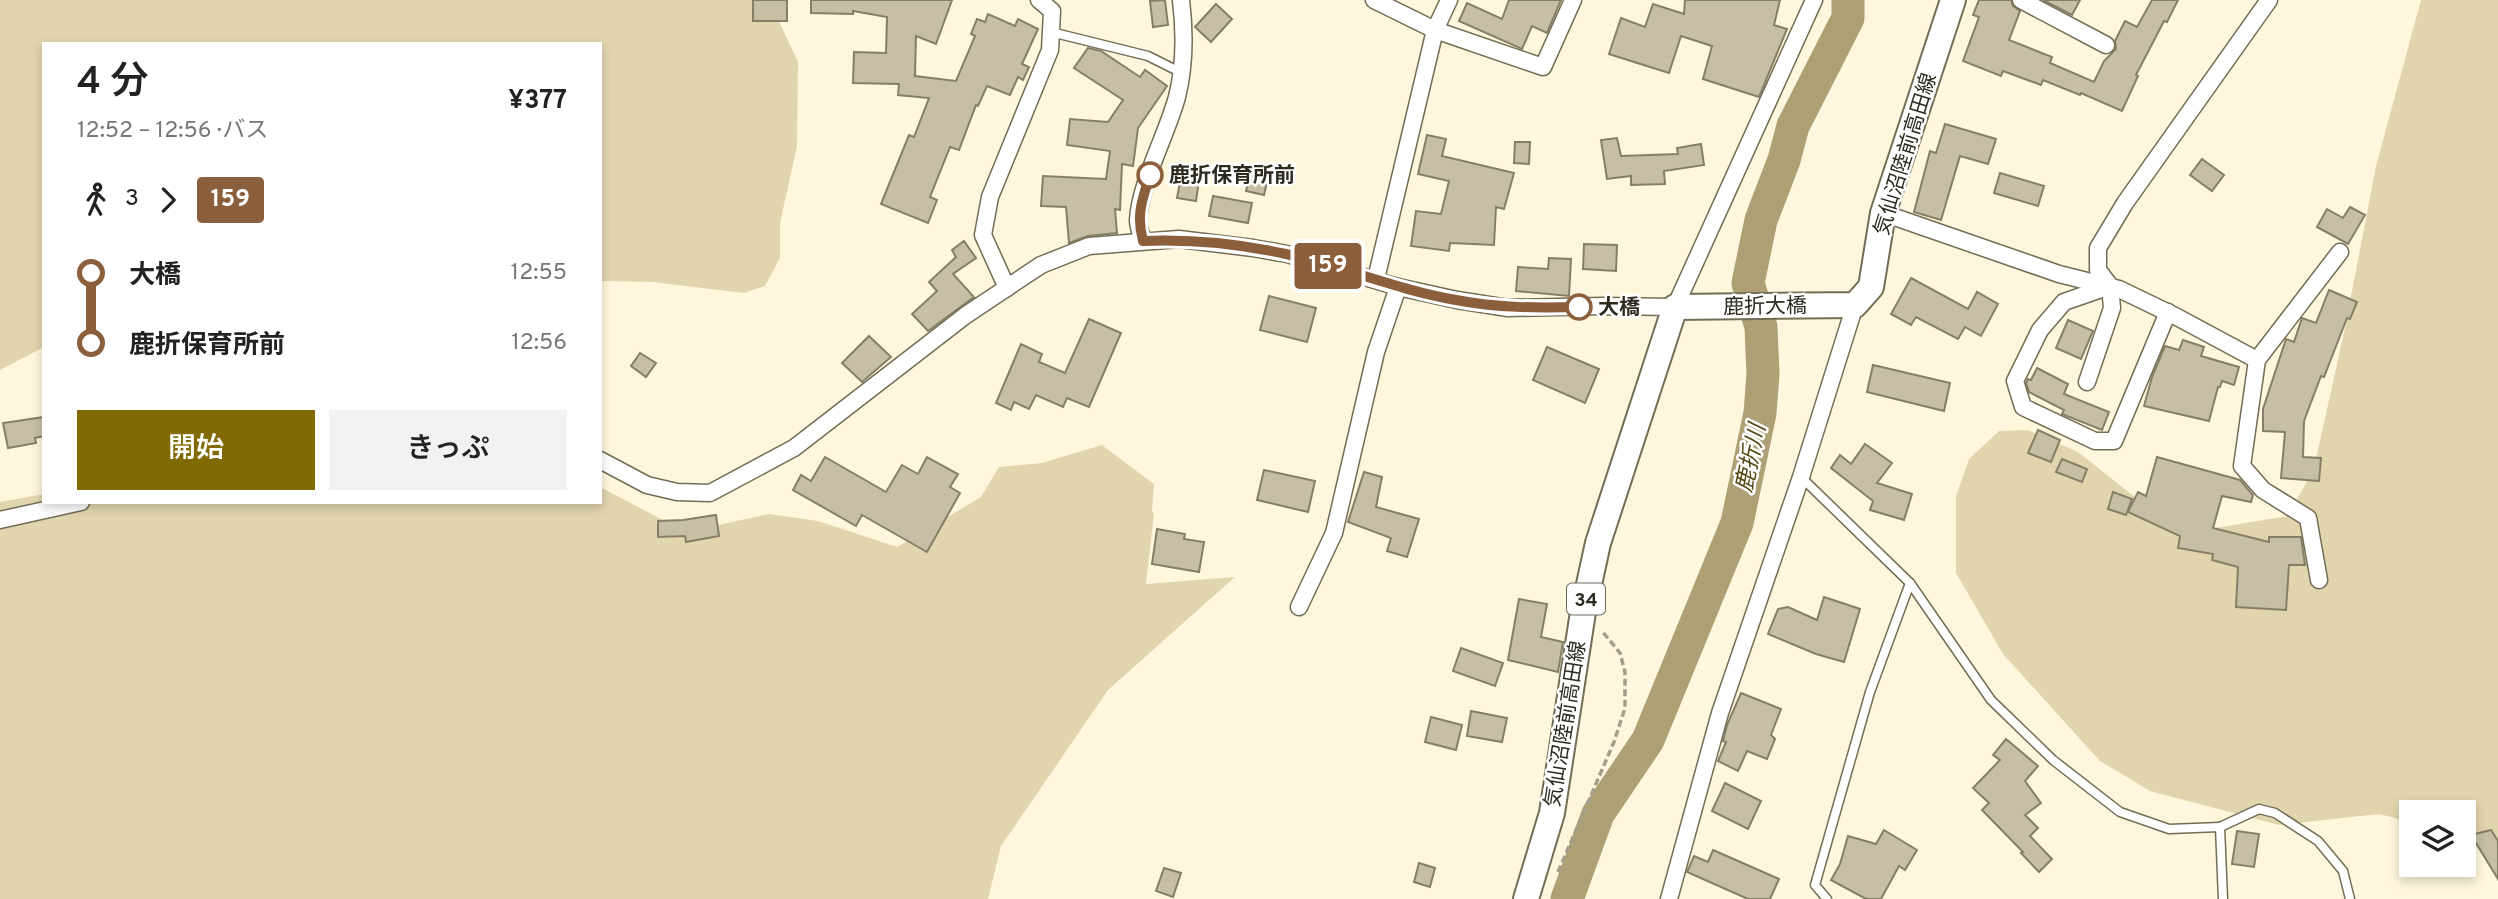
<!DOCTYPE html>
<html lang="ja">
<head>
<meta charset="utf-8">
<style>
	:root { --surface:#fff; --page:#f2f2f2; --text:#222; --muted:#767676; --accent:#816a03 }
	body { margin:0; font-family:Overpass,"Noto Sans JP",sans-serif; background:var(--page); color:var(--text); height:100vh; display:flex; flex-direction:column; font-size:26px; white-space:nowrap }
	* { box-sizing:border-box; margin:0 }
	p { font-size:23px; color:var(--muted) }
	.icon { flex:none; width:38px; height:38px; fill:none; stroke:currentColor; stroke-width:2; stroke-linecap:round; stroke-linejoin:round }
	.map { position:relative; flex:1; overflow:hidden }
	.sheet { position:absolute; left:42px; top:42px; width:560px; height:462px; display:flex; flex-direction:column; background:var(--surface); border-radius:0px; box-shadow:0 4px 10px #0003 }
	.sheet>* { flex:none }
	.badge { padding:0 14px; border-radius:5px; font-size:24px; line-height:46px }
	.buttons { position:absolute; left:2399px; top:800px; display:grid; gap:14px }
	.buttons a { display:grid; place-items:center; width:77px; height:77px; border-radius:0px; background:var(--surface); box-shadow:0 4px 10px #0003; font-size:35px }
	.map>.badge { position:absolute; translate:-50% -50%; box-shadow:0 0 0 4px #fff }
	.legs { display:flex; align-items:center; gap:10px; height:77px; padding:0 35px; font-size:23px }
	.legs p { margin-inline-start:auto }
	.headline { display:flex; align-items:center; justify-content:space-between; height:119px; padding:0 35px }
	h1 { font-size:38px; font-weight:600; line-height:52px }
	.cta { display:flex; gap:14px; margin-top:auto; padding:14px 35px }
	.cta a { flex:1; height:80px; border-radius:0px; background:var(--accent); color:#fff; font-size:28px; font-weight:600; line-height:80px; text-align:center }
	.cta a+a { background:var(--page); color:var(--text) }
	ul { padding:0 35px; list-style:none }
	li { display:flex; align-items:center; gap:24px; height:70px; font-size:26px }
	li i { display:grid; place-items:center; width:10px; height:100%; margin:0 9px; background:currentColor }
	li i::after { content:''; width:18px; height:18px; margin:-9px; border:5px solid; border-radius:50%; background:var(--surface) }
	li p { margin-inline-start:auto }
	li:first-child i { background:linear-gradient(#0000 50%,currentColor 0) }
	li:last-child i { background:linear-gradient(currentColor 50%,#0000 0) }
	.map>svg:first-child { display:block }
</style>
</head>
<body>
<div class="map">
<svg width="2498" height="899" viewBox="0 0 2498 899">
	<rect width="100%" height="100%" fill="#fef7dd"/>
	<g fill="#e1d5ae">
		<polygon points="0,0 769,0 798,62 797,146 780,223 780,258 765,286 744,293 653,282 600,281 600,44 44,44 44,347 0,370"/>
		<polygon points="2421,0 2498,0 2498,858 2464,840 2464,812 2412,812 2411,822 2379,814 2279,825 2150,791 2100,761 2003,654 1956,573 1956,496 1969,459 1999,431 2028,430 2078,452 2140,501 2197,531 2288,516 2314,468 2345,328 2376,166"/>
		<polygon points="1102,445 1154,484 1152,512 1154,513 1146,584 1235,577 1108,690 1001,846 988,899 0,899 0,502 44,494 44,502 600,502 600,487 686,532 769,514 818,521 897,547 981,497 999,467 1042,463"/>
	</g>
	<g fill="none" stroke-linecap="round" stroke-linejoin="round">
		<polyline stroke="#ada075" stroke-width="33" points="1567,899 1598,814 1648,740 1737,523 1760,413 1763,374 1761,327 1748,283 1761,220 1784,160 1793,126 1848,18 1848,0"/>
	</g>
	<g fill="#c6bfa6" stroke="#867f68" stroke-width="2">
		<rect x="753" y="0" width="34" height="21"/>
		<polygon points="811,0 952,0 936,44 916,36 915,76 956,81 975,36 971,34 977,19 985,22 988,14 1015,26 1018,19 1038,29 1022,64 1029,67 1023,80 1018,77 1010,95 987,86 978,106 976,105 959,150 950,147 930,197 937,200 928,223 881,204 909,135 914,137 929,98 898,95 899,84 853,83 854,52 886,53 887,17 853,11 853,14 811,13"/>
		<polygon points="1165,0 1168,25 1153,27 1150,1"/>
		<polygon points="1509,0 1561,0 1547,33 1532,26 1522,49 1459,21 1467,3 1502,19"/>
		<polygon points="1685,0 1780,0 1774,25 1787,29 1759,97 1703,79 1712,46 1681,36 1669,73 1609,54 1621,18 1645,27 1653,4 1684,14"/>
		<polygon points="1979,0 2011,0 2013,6 2020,11 2009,40 2052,57 2050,63 2094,82 2104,61 2116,49 2115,41 2125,21 2137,27 2152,0 2178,0 2167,22 2164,21 2136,75 2138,76 2122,111 2081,93 2080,95 2043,80 2041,85 2003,71 2001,76 1963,61 1979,17 1973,15"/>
		<polygon points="2043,0 2080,0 2072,15"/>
		<polygon points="1216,4 1232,19 1211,42 1195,27"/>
		<polygon points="1088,48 1101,51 1140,77 1145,70 1167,86 1138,128 1133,166 1122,164 1120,210 1115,209 1117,233 1088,236 1069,243 1066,207 1041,206 1043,176 1106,179 1110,151 1067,145 1070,119 1108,122 1123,100 1074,68"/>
		<polygon points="1945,124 1996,139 1988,164 1960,156 1941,220 1914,212 1930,151 1936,153"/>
		<polygon points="1427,135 1446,139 1442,156 1514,173 1504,209 1496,207 1494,245 1450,243 1449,251 1411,246 1416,211 1441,214 1449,181 1418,174"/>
		<polygon points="1617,138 1621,156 1678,154 1677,148 1701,144 1704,165 1664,171 1665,184 1631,185 1631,176 1607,179 1601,140"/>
		<polygon points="1515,142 1530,142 1529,164 1514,163"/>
		<polygon points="2202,159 2224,175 2212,191 2190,175"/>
		<polygon points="1252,169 1269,173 1264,195 1246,191"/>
		<polygon points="2000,173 2044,186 2038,206 1994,193"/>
		<polygon points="1181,177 1199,181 1196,201 1177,198"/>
		<polygon points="1213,196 1252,203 1248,223 1209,216"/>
		<polygon points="2350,207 2365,215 2348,244 2317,227 2327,209 2343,218"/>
		<polygon points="964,241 976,258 953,274 974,297 928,331 912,314 937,291 929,282 956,257 952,250"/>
		<polygon points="1584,244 1617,245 1616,271 1583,269"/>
		<polygon points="1549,258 1571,259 1569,296 1516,291 1518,267 1548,269"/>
		<polygon points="1911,278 1968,309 1977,292 1998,304 1981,336 1965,327 1958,339 1916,317 1911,325 1891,314"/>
		<polygon points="2329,290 2357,302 2350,319 2347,318 2324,377 2321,376 2304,421 2303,457 2321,458 2319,481 2281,478 2285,432 2263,431 2263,409 2286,339 2294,342 2302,318 2316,323"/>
		<polygon points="1269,296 1316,308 1307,342 1260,330"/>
		<polygon points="1089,319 1121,333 1089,407 1067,398 1063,407 1036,395 1029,409 1014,402 1011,410 996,403 1021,344 1042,354 1039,362 1065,373"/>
		<polygon points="2068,320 2093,331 2081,359 2056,348"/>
		<polygon points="869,336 891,357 862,382 842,363"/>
		<polygon points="2183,340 2204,347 2201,356 2239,367 2234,385 2222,381 2220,387 2218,387 2209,421 2144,406 2152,377 2165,346 2179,350"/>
		<polygon points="1547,347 1599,369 1585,403 1533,380"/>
		<polygon points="640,353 656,363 646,377 631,366"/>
		<polygon points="1873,365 1950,383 1944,411 1867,392"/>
		<polygon points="2037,368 2068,384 2064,394 2109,412 2102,430 2062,414 2064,410 2029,392 2026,383 2028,379 2031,380"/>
		<polygon points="44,417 44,436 35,438 36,443 8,448 3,423"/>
		<polygon points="2038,430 2060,440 2051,462 2028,453"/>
		<polygon points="1865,444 1892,463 1877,483 1912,494 1904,520 1870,510 1873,501 1831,468 1840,455 1851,464"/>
		<polygon points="825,457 886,492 902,465 918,474 927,457 958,474 950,487 960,493 927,552 862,515 856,526 793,490 801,475 811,481"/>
		<polygon points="2157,457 2240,480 2253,495 2251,502 2222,496 2213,528 2269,542 2269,537 2301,537 2305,565 2289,565 2286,610 2236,607 2238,567 2212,560 2213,554 2178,548 2180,536 2128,512 2138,492 2146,496"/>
		<polygon points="2062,459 2087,469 2082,482 2056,472"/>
		<polygon points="1264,470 1315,481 1308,512 1257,500"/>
		<polygon points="1364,472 1382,477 1376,507 1419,519 1407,557 1387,551 1391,538 1348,522"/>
		<polygon points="2113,492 2132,499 2126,515 2108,509"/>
		<polygon points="716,515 719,536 686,542 685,536 658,537 658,521 683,520"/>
		<polygon points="1157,529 1185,534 1184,539 1204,542 1199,572 1152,564"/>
		<polygon points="1824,597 1860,609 1844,662 1816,654 1768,634 1778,609 1788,607 1817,620"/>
		<polygon points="1519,599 1547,604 1541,637 1563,642 1558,672 1508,660"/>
		<polygon points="1461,648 1503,663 1495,686 1453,671"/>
		<polygon points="1741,693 1781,709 1771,735 1775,739 1767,759 1747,751 1738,771 1718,761 1726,742 1723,741 1727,725"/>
		<polygon points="1471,711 1507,718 1502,742 1467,736"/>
		<polygon points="1431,717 1462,725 1456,750 1425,742"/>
		<polygon points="2006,739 2038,766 2025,781 2041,803 2025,815 2038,828 2030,836 2052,859 2039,872 2021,853 2023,852 1982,810 1989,803 1973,788 2000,760 1993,755"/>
		<polygon points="1725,783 1761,801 1748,829 1712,811"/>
		<polygon points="1884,830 1917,850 1905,870 1899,866 1881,899 1866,899 1831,880 1840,864 1848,836 1876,844"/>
		<polygon points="2491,830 2498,841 2498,879 2471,835"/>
		<polygon points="2237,831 2259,834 2254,867 2232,864"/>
		<polygon points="1713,850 1779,879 1770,899 1748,899 1687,872 1694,856 1708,862"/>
		<polygon points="1419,863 1435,868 1430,887 1414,882"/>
		<polygon points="1164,868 1181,873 1173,897 1156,891"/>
	</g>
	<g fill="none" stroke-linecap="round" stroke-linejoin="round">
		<defs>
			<g id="service">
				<polyline points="1051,32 1148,56 1182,73"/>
				<polyline points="1801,477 1910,583 1991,700 2053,760 2120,812 2169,829 2220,827"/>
				<polyline points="1827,899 1815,885 1870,692 1910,583"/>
				<polyline points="2223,899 2220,827 2259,809 2275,813 2318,841 2343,871 2350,899"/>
			</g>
			<g id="minor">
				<polyline points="1374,0 1435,30 1543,67 1573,0"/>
				<polyline points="2021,0 2106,45"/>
				<polyline points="1883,213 2059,274 2119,289 2177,317 2257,360 2242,466 2263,490 2308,518 2319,580"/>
				<path d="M 1143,241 C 1141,234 1138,227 1138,220 C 1140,183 1167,134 1177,97 C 1185,65 1185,33 1181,0"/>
				<polyline points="1376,279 1435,30 1449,0"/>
				<polyline points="2110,286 2098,270 2098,248 2125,203 2269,0"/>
				<polyline points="1007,288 983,235 990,197 1050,50 1052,11 1039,0"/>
				<polyline points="2257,360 2340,252"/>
				<polyline points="2087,382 2112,308 2110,286 2064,302 2040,330 2015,381 2023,407 2095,441 2114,441 2168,312"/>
				<polyline points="600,460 647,485 677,492 710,493 794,448 966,315 1041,265 1089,246 1179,239 1253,248 1287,254 1398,287 1457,300 1508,308 1603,306 1675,307 1814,0"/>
				<polyline points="0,520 81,502"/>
				<polyline points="1299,607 1334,533 1376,352 1398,287"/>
				<polyline points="1669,899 1720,713 1801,477 1855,305"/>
			</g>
			<polyline id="primary" points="1526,899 1552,813 1583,612 1598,543 1675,307 1855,305 1871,287 1883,213 1953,0"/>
		</defs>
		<use href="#service" stroke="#736d56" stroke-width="11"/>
		<use href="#minor" stroke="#736d56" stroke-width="19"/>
		<use href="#primary" stroke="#736d56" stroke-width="28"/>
		<polyline stroke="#a39e8b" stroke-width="3.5" stroke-dasharray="7 3.5" stroke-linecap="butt" points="1558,872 1614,742 1625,708 1625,672 1620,653 1602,631"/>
		<use href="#service" stroke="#fff" stroke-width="8"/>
		<use href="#minor" stroke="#fff" stroke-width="16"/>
		<use href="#primary" stroke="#fff" stroke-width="24"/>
	</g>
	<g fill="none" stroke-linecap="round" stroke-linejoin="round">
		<defs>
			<path id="line-1" d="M 1150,175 C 1142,200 1136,215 1143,241 C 1191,239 1240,244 1286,254 C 1344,267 1398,290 1456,300 C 1497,308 1537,308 1579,307"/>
		</defs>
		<use href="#line-1" stroke="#fff" stroke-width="16"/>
		<use href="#line-1" stroke="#8b5e3c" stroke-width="10"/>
	</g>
	<g fill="#fff" stroke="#8b5e3c" stroke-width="3.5">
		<circle cx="1150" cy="175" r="12"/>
		<circle cx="1579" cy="307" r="12"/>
	</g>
	<g text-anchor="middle" stroke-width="5" stroke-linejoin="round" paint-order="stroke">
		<rect fill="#fff" stroke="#6c6a63" stroke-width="2" x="1567" y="583.5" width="38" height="31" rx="5"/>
		<g font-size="19" font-weight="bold" fill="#2d2a20">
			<text x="1586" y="606">34</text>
		</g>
		<g font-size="21" fill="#2d2a20" stroke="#fff">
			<text transform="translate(1905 154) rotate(-73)" y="7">気仙沼陸前高田線</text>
			<text transform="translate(1765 306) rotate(-1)" y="7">鹿折大橋</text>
			<text transform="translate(1565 724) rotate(-81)" y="7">気仙沼陸前高田線</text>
		</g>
		<g font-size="21" font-weight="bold" fill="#2d2a20" stroke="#fff" text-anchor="start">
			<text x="1169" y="182">鹿折保育所前</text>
			<text x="1598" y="314">大橋</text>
		</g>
		<g font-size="23" font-style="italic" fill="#564812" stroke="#fff">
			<text transform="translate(1750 458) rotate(-78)" y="8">鹿折川</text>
		</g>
	</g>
</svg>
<div class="buttons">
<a><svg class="icon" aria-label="layers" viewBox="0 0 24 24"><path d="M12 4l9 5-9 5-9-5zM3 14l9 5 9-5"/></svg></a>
</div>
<b class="badge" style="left:1328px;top:266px;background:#8b5e3c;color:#fff">159</b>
<section class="sheet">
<div class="headline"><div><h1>4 分</h1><p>12:52 – 12:56 · バス</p></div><b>¥377</b></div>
<div class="legs"><svg class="icon" aria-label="walk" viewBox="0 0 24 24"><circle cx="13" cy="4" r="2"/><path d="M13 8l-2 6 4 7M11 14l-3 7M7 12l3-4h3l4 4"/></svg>3<svg class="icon" aria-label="forward" viewBox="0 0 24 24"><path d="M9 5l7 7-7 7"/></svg><b class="badge" style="background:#8b5e3c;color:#fff">159</b></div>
<ul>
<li><i style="color:#8b5e3c"></i><b>大橋</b><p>12:55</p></li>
<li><i style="color:#8b5e3c"></i><b>鹿折保育所前</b><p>12:56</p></li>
</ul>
<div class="cta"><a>開始</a><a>きっぷ</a></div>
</section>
</div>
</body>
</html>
